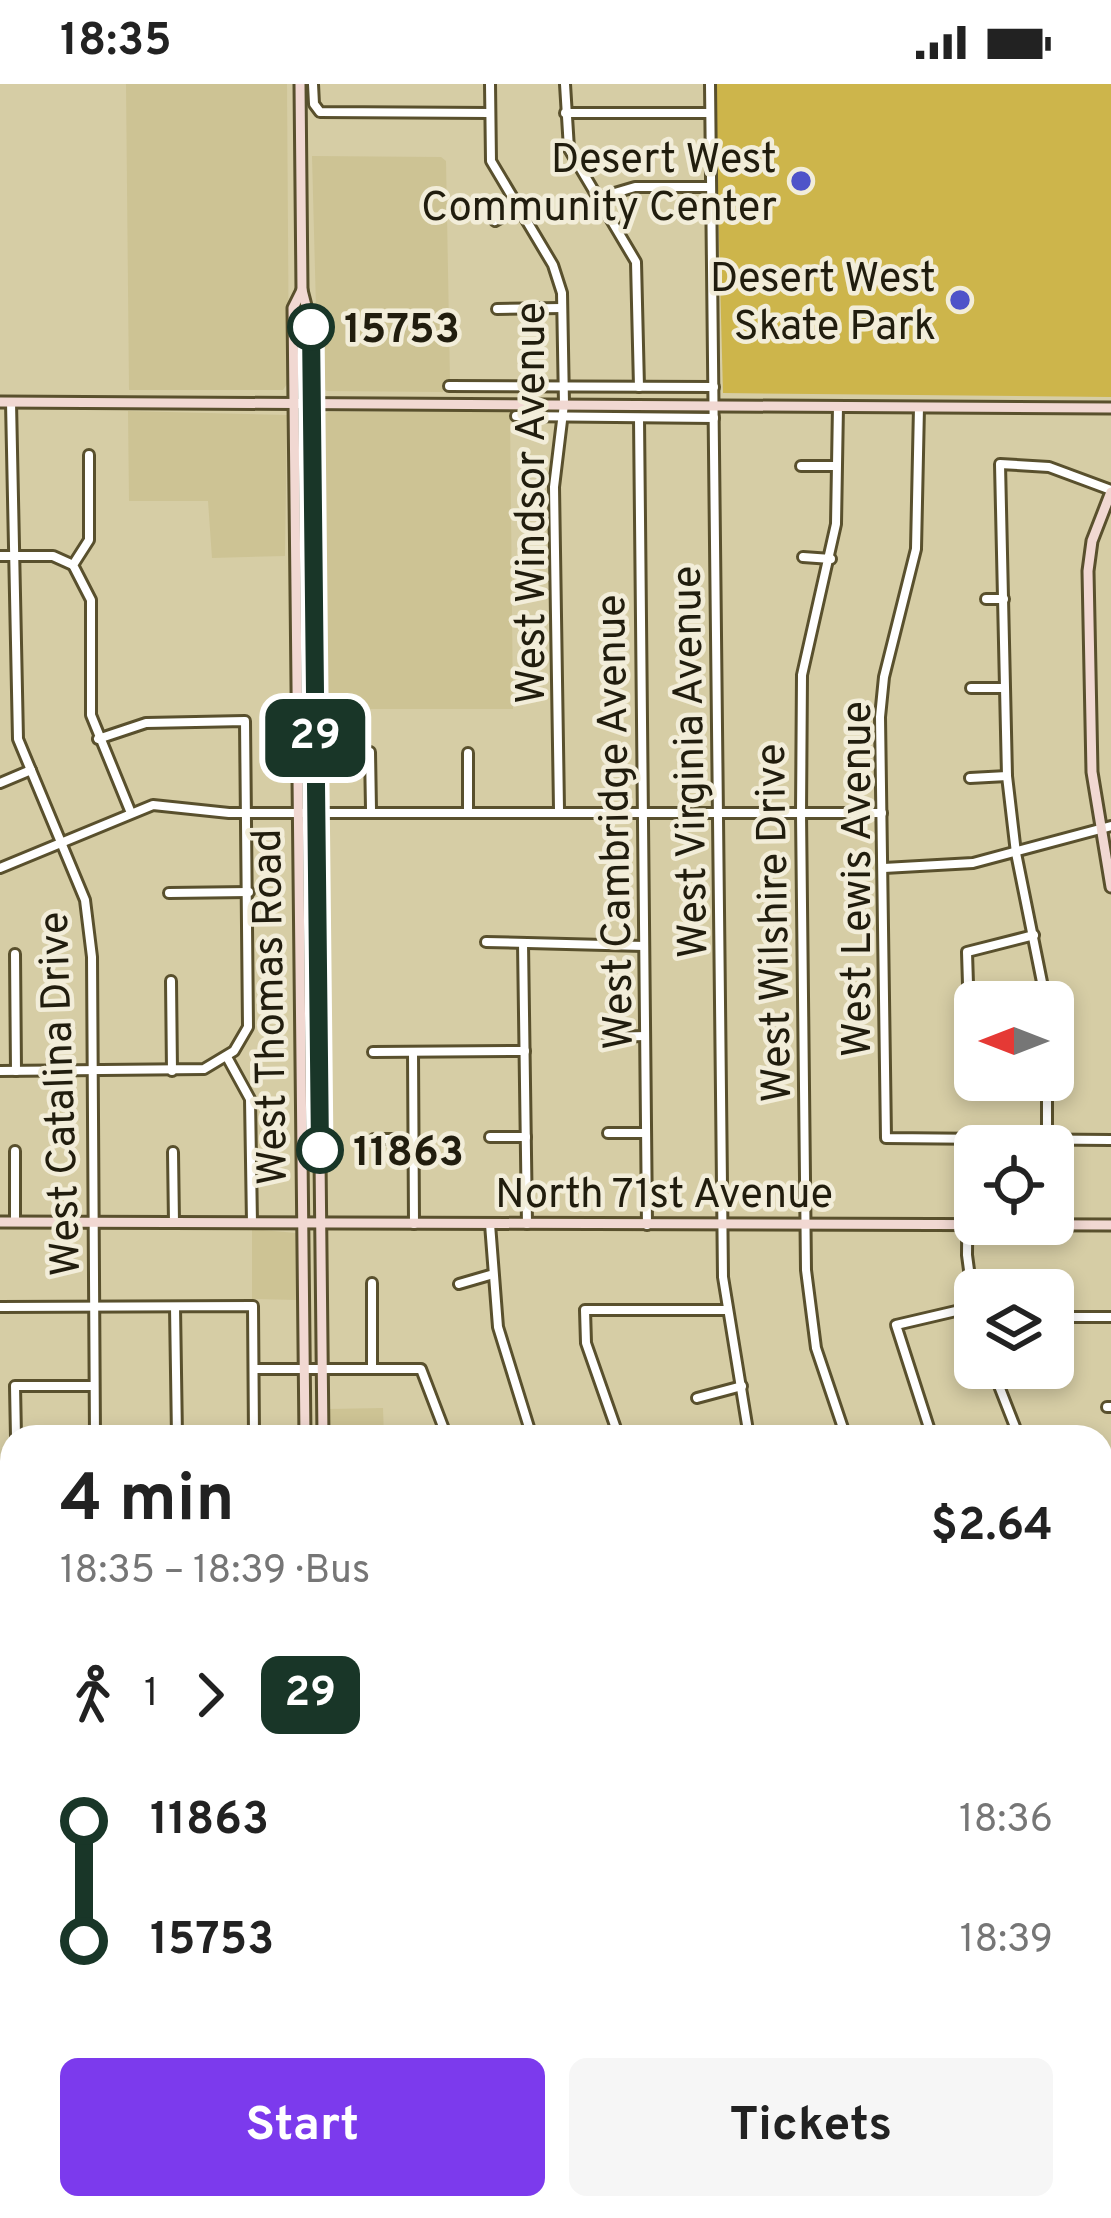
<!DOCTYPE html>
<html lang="en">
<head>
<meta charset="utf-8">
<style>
	:root { --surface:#fff; --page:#f6f6f6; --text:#222; --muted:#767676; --accent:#7c3aed }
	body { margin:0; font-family:Overpass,sans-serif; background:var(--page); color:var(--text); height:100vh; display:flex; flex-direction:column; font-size:45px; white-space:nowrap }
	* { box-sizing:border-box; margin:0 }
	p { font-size:39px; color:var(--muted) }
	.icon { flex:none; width:66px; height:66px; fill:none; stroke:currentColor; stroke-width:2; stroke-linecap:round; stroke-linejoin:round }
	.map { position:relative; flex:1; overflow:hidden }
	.side { position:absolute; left:0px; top:1341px; width:1113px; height:795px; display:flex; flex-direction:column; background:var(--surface); border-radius:36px 36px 0 0; box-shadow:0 6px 18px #0003 }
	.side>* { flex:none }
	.badge { padding:0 24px; border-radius:18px; font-size:42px; line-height:78px }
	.needle { width:78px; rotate:270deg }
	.buttons { position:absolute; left:954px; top:897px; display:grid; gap:24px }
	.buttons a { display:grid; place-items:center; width:120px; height:120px; border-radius:18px; background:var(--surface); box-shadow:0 6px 18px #0003; font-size:60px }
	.map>.badge { position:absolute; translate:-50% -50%; box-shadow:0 0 0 6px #fff }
	.legs { display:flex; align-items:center; gap:18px; height:132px; padding:0 60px; font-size:39px }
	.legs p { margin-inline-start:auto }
	.overview { display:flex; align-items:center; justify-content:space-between; height:204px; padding:0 60px }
	h1 { font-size:66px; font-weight:700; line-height:90px }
	.primary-button { display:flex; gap:24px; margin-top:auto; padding:24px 60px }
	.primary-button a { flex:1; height:138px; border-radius:18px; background:var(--accent); color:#fff; font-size:48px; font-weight:700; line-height:138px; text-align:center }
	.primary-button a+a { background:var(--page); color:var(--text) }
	ul { padding:0 60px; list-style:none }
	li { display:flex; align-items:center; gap:42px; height:120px; font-size:45px }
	li i { display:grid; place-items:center; width:18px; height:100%; margin:0 15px; background:currentColor }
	li i::after { content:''; width:30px; height:30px; margin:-15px; border:9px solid; border-radius:50%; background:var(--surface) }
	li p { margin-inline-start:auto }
	li:first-child i { background:linear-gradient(#0000 50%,currentColor 0) }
	li:last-child i { background:linear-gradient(currentColor 50%,#0000 0) }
	.status { display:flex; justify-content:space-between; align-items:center; height:84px; padding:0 60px; background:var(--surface); direction:ltr }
	.status svg { height:33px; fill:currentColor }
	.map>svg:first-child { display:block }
</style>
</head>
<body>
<div class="status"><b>18:35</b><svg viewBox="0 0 49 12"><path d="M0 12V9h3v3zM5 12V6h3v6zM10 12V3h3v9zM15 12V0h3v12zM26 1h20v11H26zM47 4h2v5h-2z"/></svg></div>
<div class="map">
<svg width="1111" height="2134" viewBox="0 0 1111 2134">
	<rect width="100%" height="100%" fill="#d6cda5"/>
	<g fill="#cdc394">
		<polygon points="126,0 287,0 289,297 283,306 129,306"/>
		<polygon points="312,72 441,73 446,77 450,296 443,297 443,308 327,307 318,300"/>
		<polygon points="128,327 287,331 285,472 212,474 208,417 129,417"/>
		<polygon points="328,328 510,328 513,625 321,625 318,337"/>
		<polygon points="252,1145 296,1149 298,1216 252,1215"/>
		<polygon points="383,1324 384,1353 328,1353 328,1325"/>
		<rect x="0" y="1550" width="12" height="400"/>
		<polygon points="1101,1720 1111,1720 1111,1963 1101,1961"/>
		<polygon points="1101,1994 1111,1994 1111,2134 977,2134 975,2124 1101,2124"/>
		<rect x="105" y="2124" width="201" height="10"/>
		<polygon points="340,2124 477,2124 487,2134 339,2134"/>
		<polygon points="538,2124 958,2124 961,2134 526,2134"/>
	</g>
	<g fill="#cdb54b">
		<polygon points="715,0 1111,0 1111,313 723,309"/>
		<rect x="0" y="1561" width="12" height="110"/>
	</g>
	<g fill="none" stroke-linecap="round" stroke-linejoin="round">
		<defs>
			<g id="street">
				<polyline points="313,0 314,20 320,28 490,29"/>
				<polyline points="490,0 491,77 553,181 562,209 564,320 554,403 559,725"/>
				<polyline points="565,0 569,65 636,178 639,303"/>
				<polyline points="710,0 723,1193 749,1353"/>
				<polyline points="565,29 710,29"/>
				<polyline points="601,113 635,103 711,103"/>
				<polyline points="495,137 517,125"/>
				<polyline points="497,225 562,224"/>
				<polyline points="449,302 714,303"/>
				<polyline points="11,318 18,655 85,816 92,873 95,1353"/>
				<polyline points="838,322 836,440 802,591 801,729 806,1186 816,1264 846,1353"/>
				<polyline points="919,323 916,465 884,593 880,633 886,1054 1111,1056"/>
				<polyline points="516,332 714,334"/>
				<polyline points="639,334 647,1141"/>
				<polyline points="89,371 89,456 73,481 91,516 91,631 131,729"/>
				<polyline points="801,382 836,382"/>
				<polyline points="0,472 53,472 73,481"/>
				<polyline points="803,473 831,475"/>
				<polyline points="986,515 1004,515"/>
				<polyline points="971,604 1004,604"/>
				<polyline points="370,668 371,725"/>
				<polyline points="468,669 468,725"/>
				<polyline points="970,694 1007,692"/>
				<polyline points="0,699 31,686"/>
				<polyline points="0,784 153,721 229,729 882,729"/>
				<polyline points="884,784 973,779 1111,742"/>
				<polyline points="169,809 249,808"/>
				<polyline points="486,858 644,862"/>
				<polyline points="523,859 527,1140"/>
				<polyline points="15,870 16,987"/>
				<polyline points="171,897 172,987"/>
				<polyline points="1046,918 1016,769 1007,692 1000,380 1049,383 1111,406"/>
				<polyline points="608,953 645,952"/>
				<polyline points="373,968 525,967"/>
				<polyline points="413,968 414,1140"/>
				<polyline points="227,973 250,1015 252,1139"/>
				<polyline points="975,974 970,965 967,868 1034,851"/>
				<polyline points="0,987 204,985 234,967 248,943 245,637 146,639 98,655"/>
				<polyline points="608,1049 646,1049"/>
				<polyline points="490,1053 526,1053"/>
				<polyline points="374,1055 413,1055"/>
				<polyline points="968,1055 967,1171 975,1231"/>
				<polyline points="1047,1055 1047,996"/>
				<polyline points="15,1067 15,1138"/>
				<polyline points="173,1068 174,1139"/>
				<polyline points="490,1140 498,1243 532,1353"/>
				<polyline points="372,1199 372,1285"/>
				<polyline points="459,1200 490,1191"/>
				<polyline points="0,1223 253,1222 254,1353"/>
				<polyline points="175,1223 177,1353"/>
				<polyline points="1068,1233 1111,1233"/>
				<polyline points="992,1284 1019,1353"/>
				<polyline points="254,1285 421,1285 447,1353"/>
				<polyline points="697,1314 742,1302"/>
				<polyline points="1107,1323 1111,1323"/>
				<polyline points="16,1353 15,1302 94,1302"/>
				<polyline points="619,1353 586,1259 585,1226 726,1226"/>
				<polyline points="932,1353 896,1241 973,1223"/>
				<polyline points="0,1495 12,1494"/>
				<polyline points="1101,1520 1111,1520"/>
				<polyline points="1101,1619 1111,1621"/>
				<polyline points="0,2019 12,2019"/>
				<polyline points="63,2124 63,2134"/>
				<polyline points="484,2124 496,2134"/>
				<polyline points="966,2124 968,2134"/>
				<polyline points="513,2134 523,2124"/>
			</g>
			<g id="secondary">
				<polyline points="300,0 302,206 311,241 323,1353"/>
				<polyline points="302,206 293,224 305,1353"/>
				<polyline points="0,318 1111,324"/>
				<polyline points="1111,408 1092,457 1088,487 1092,688 1111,803"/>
				<polyline points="0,1138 1111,1141"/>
				<polyline points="0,1966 12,1966"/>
				<polyline points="1101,1969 1111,1970"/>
				<polyline points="1101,1987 1111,1987"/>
				<polyline points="314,2124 315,2134"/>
				<polyline points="332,2124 333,2134"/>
			</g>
		</defs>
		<use href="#street" stroke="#59502d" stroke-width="14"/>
		<use href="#secondary" stroke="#59502d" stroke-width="15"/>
		<use href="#street" stroke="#fff" stroke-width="8"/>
		<use href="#secondary" stroke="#f1d8d2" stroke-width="9"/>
	</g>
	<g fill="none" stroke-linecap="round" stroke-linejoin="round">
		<defs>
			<polyline id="line-1" points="311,243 320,1066"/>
		</defs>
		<use href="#line-1" stroke="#fff" stroke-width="27"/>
		<use href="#line-1" stroke="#193628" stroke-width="18"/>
	</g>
	<g fill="#4f53c9" stroke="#f2edd9" stroke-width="4.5">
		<circle cx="801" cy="97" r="12"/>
		<circle cx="960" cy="216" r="12"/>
	</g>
	<g fill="#fff" stroke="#193628" stroke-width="6">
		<circle cx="311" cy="243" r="21"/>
		<circle cx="320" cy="1066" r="21"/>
	</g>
	<g text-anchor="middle" stroke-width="9" stroke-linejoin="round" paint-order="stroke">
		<g font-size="42" fill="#211d0e" stroke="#f2edd9" text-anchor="end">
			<text x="777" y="88">Desert West<tspan x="777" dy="48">Community Center</tspan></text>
			<text x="936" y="207">Desert West<tspan x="936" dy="48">Skate Park</tspan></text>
		</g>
		<g font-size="42" font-weight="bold" fill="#211d0e" stroke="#f2edd9" text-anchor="start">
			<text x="344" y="258">15753</text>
			<text x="353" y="1081">11863</text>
		</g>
		<g font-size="42" fill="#211d0e" stroke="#f2edd9">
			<text transform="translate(529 419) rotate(-90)" y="15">West Windsor Avenue</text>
			<text transform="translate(688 678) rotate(-91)" y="15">West Virginia Avenue</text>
			<text transform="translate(613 738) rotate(-91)" y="15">West Cambridge Avenue</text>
			<text transform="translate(855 795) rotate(-90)" y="15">West Lewis Avenue</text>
			<text transform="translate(772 839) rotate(-91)" y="15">West Wilshire Drive</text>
			<text transform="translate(268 923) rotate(-91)" y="15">West Thomas Road</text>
			<text transform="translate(58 1010) rotate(-92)" y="15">West Catalina Drive</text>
			<text x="664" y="1123">North 71st Avenue</text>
		</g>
	</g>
</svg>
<div class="buttons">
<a><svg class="needle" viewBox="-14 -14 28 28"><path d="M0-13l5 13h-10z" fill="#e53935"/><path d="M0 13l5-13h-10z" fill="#767676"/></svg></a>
<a><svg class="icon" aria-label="locate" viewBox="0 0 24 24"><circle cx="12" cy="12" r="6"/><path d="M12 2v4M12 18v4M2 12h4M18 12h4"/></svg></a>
<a><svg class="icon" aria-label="layers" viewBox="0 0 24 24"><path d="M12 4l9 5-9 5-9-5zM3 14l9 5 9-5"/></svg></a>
</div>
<b class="badge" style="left:315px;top:654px;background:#193628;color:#fff">29</b>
<section class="side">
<div class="overview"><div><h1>4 min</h1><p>18:35 – 18:39 · Bus</p></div><b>$2.64</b></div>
<div class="legs"><svg class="icon" aria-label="walk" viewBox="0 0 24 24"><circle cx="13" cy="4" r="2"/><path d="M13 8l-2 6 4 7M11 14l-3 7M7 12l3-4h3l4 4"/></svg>1<svg class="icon" aria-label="forward" viewBox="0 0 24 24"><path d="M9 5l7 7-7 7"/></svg><b class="badge" style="background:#193628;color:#fff">29</b></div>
<ul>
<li><i style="color:#193628"></i><b>11863</b><p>18:36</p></li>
<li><i style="color:#193628"></i><b>15753</b><p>18:39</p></li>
</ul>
<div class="primary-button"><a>Start</a><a>Tickets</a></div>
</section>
</div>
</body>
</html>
